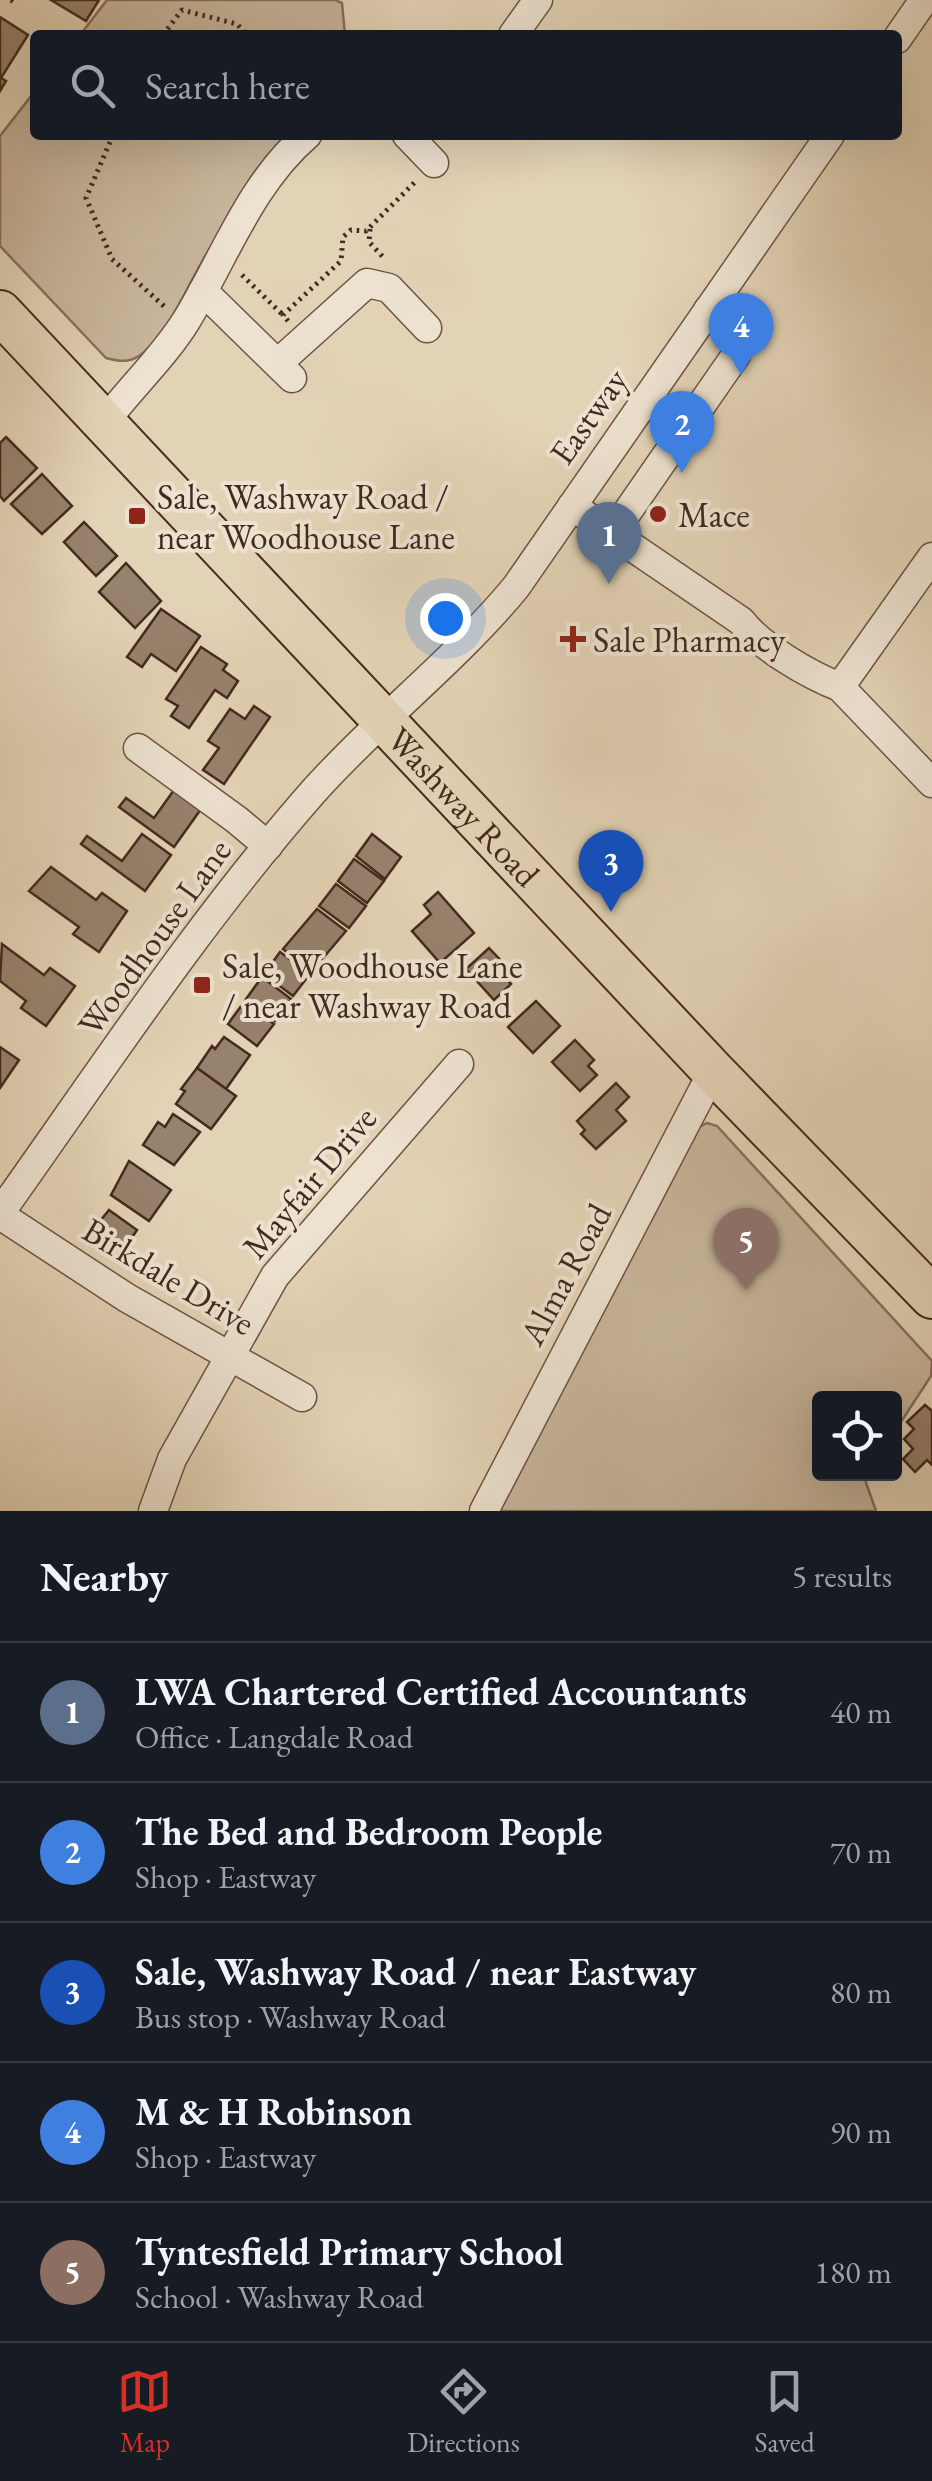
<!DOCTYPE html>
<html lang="en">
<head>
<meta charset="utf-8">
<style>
	body { margin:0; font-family:"EB Garamond",serif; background:#242831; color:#f1f3f6 }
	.controls { position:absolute; right:30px; bottom:30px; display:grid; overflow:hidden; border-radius:10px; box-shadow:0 10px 40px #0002 }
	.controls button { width:90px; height:90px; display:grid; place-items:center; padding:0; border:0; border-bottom:2px solid #363941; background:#171b24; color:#f1f3f6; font:50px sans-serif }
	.you { position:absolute; left:445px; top:618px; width:35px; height:35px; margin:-25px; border:8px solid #fff; border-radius:50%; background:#1a73e8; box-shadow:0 0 0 15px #1a73e833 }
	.badge { display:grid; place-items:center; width:65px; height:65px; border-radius:50%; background:#d93025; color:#fff; font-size:32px; font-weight:700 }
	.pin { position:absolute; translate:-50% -82px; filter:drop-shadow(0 2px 5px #0008) }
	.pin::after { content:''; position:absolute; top:52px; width:35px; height:30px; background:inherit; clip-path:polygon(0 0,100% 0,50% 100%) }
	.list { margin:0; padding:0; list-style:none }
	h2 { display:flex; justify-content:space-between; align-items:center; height:130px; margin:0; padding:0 40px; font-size:42px }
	h2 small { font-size:32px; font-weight:400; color:#9ea1a6 }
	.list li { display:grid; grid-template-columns:65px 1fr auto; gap:30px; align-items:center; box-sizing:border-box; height:140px; padding:0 40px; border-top:2px solid #363941 }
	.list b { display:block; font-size:38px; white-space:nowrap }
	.list p { margin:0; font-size:32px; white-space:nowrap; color:#9ea1a6 }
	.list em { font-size:32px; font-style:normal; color:#9ea1a6 }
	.icon { flex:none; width:55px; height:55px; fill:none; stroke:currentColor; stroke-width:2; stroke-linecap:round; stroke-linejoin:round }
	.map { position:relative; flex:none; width:932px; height:1511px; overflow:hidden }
	.search { position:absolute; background:#171b24; box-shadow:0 10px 40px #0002; left:30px; right:30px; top:30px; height:110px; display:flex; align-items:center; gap:25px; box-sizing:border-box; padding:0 35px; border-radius:10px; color:#9ea1a6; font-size:38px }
	.sheet { height:830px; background:#171b24 }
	nav { display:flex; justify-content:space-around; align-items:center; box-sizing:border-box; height:140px; border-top:2px solid #363941; background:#171b24; font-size:28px; color:#9ea1a6 }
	nav a { display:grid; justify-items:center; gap:5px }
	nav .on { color:#d93025 }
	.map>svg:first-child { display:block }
	.green { fill:#c8b69c; stroke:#86705d; stroke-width:2.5 }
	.building { fill:#97826d; stroke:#442a1e; stroke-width:2.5 }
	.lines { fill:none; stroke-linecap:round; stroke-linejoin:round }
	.minor-casing { stroke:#6c5444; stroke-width:31 }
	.highway-casing { stroke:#442a1e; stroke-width:46 }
	.path { stroke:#442a1e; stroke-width:5; stroke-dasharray:2.5 5; stroke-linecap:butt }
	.minor { stroke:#ede2d0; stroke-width:28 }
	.highway { stroke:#e3d3b6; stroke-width:42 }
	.poi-dot { fill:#8f2418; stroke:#ede2d0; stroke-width:4 }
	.labels { text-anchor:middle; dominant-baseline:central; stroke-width:8; stroke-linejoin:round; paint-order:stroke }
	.street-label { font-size:35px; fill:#442a1e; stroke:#ede2d0 }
	.poi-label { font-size:35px; fill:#442a1e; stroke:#ede2d0; text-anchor:start }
</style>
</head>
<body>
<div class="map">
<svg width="932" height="1511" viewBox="0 0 932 1511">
	<rect width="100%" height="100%" fill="#e3d3b6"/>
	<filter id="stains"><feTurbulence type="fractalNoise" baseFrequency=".002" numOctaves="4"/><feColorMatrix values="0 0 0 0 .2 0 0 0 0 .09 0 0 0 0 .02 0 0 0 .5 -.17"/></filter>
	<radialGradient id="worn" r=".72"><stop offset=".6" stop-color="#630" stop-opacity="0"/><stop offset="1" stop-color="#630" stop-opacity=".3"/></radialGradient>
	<g class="green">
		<polygon points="107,0 335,0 342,3 345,35 80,35"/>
		<path d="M35,91V135H297C267,172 237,208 211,247C188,281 174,327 143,353C131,363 121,362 106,358L0,246V136Z"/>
		<polygon points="707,1123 717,1126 932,1361 931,1376 895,1431 894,1398 820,1398 820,1474 866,1474 864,1477 876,1511 497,1511 697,1128"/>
	</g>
	<g class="building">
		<polygon points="51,0 99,0 86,21"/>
		<polygon points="0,17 28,35 1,78 6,81 0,91"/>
		<polygon points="6,437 37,468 4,501 0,496 0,443"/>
		<polygon points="42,474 72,506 42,534 11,504"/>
		<polygon points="84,522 117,556 96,576 64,542"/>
		<polygon points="126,563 161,601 135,628 99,592"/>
		<polygon points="161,609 200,636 176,671 151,654 142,667 127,657"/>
		<polygon points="201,647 227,664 223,670 238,681 227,698 215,690 189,728 171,716 178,706 166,699"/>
		<polygon points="254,706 270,717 224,784 203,770 219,748 208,741 230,709 245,719"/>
		<polygon points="174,790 201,809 174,847 119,807 126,798 154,818"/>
		<polygon points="142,834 171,855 145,891 81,844 87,836 122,861"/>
		<polygon points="372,834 401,857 385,879 356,856"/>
		<polygon points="354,859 384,881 367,903 338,881"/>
		<polygon points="51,867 96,900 102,893 127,911 99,952 73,934 79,927 29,891"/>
		<polygon points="336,884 366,906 349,928 319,906"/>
		<polygon points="438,892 474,933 440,963 412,931 431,914 424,905"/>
		<polygon points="317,909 346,931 312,971 283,949"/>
		<polygon points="2,944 44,975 50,968 75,986 46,1026 21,1008 26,1001 0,981"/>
		<polygon points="489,948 508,968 502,974 511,984 494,1000 466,969"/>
		<polygon points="280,952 310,974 293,996 264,974"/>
		<polygon points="262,977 291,999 275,1021 246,999"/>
		<polygon points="536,1001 560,1026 533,1053 508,1027"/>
		<polygon points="244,1002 274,1024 257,1046 228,1024"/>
		<polygon points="224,1037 250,1055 226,1089 197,1068 212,1046 215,1049"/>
		<polygon points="575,1040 594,1060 588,1066 597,1075 580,1091 552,1062"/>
		<polygon points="0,1047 19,1060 0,1088"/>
		<polygon points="197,1068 236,1096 211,1129 176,1104 185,1091 181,1089"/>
		<polygon points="616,1083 629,1097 616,1110 626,1121 596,1149 581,1134 585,1130 577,1121"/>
		<polygon points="173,1114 200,1132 174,1165 143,1145 158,1122 165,1127"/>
		<polygon points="129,1161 171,1190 149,1221 111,1195"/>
		<polygon points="109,1210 137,1230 122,1252 92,1231"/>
		<polygon points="925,1405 932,1411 932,1465 927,1460 915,1472 903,1459 913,1449 904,1439 914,1429 907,1422"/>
	</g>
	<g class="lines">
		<g class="minor-casing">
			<g id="minor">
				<polyline points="513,35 538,0"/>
				<polyline points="897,39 924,0"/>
				<polyline points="407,135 434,163"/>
				<polyline points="203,291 292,378"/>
				<polyline points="278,363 367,283 389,288 427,328"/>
				<path d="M104,423C130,388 163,358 186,321C224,259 250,184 307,135"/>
				<path d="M572,506L741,621C761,647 809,675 840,687L932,783"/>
				<path d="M612,534L736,355C738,333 726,321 708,310"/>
				<polyline points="840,687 932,557"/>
				<polyline points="138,748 237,820 268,846"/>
				<path d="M0,1213C101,1071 198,923 313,792C377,720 455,661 516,587L830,135"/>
				<polyline points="0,1215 127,1298 302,1397"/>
				<polyline points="153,1511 172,1459 275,1276 459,1064"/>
				<polyline points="484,1511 713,1071"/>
			</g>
		</g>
		<g class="highway-casing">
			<g id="highway">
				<path id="s1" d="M0,312L713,1071L932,1297"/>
			</g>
		</g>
		<g class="path">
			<polyline points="11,0 15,3"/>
			<polyline points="163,35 182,10 237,24 247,35"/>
			<polyline points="113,135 86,198 112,259 166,308"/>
			<polyline points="370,229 369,242 383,257"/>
			<polyline points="242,275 283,315"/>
			<polyline points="288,321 283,315 341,261 343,237 351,230 366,231 416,181"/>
		</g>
		<use href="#minor" class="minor"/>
		<use href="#highway" class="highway"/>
	</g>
	<g class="poi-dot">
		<circle cx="658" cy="514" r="10"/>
		<rect x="127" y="506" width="20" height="20" rx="5"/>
		<path d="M568 624h10v10h10v10h-10v10h-10v-10h-10v-10h10z"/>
		<rect x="192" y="975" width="20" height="20" rx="5"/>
	</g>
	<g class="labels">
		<g class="street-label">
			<text transform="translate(588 416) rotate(-55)">Eastway</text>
			<text stroke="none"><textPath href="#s1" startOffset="678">Washway Road</textPath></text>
			<text transform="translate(154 937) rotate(-54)">Woodhouse Lane</text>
			<text transform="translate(309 1182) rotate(-50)">Mayfair Drive</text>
			<text transform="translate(565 1274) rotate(-62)">Alma Road</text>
			<text transform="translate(169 1276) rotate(31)">Birkdale Drive</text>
		</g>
		<g class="poi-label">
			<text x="157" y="496">Sale, Washway Road /<tspan x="157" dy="40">near Woodhouse Lane</tspan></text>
			<text x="678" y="514">Mace</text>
			<text x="593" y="639">Sale Pharmacy</text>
			<text x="222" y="965">Sale, Woodhouse Lane<tspan x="222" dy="40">/ near Washway Road</tspan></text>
		</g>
	</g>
	<rect width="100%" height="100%" filter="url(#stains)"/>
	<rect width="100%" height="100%" fill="url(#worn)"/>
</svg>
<div class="controls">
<button><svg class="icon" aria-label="locate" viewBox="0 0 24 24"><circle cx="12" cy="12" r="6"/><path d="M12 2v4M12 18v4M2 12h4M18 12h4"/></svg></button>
</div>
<div class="you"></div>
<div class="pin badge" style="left:609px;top:584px;background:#5c6f8a">1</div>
<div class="pin badge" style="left:682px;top:473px;background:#3f7fe0">2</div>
<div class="pin badge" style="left:611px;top:912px;background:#1a4fb4">3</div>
<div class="pin badge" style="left:741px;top:375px;background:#3f7fe0">4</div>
<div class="pin badge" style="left:746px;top:1290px;background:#8d6e63">5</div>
<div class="search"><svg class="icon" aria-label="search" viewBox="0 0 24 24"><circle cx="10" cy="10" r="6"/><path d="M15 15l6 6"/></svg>Search here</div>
</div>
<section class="sheet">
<h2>Nearby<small>5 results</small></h2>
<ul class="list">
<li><span class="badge" style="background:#5c6f8a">1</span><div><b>LWA Chartered Certified Accountants</b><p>Office · Langdale Road</p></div><em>40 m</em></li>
<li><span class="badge" style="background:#3f7fe0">2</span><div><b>The Bed and Bedroom People</b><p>Shop · Eastway</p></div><em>70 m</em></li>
<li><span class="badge" style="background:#1a4fb4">3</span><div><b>Sale, Washway Road / near Eastway</b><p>Bus stop · Washway Road</p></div><em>80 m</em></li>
<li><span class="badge" style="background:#3f7fe0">4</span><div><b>M &amp; H Robinson</b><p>Shop · Eastway</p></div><em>90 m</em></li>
<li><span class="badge" style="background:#8d6e63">5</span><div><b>Tyntesfield Primary School</b><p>School · Washway Road</p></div><em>180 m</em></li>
</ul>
</section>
<nav>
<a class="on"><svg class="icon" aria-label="map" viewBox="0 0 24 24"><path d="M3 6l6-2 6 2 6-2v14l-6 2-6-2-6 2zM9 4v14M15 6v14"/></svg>Map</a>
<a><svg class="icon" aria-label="directions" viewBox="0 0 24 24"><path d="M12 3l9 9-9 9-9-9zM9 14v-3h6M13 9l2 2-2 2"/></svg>Directions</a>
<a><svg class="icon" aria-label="saved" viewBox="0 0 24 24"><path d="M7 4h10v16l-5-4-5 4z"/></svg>Saved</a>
</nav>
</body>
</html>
